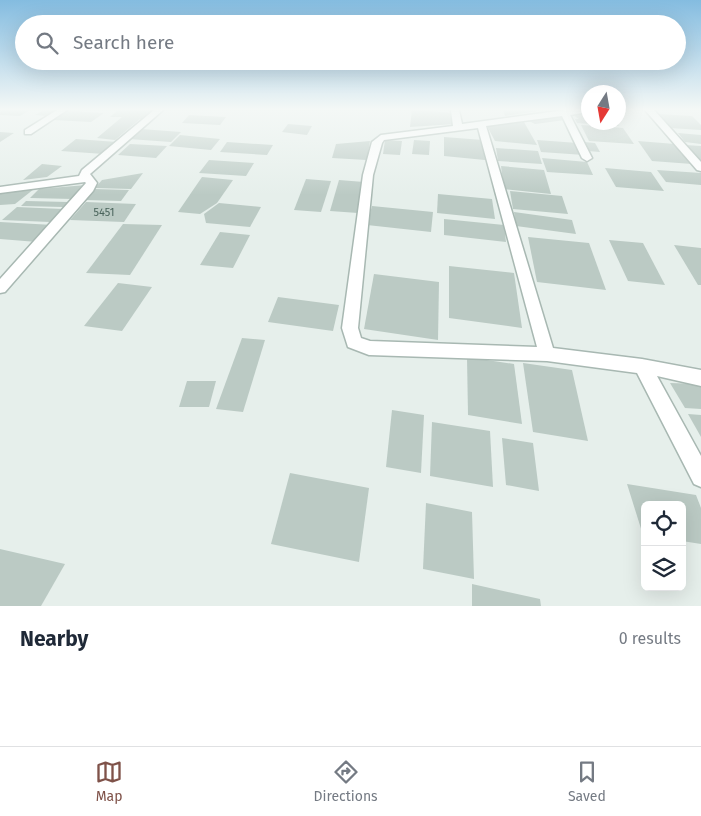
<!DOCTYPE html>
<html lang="en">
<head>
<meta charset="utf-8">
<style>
	body { margin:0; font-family:"Fira Sans",sans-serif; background:#f6f6f7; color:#1f2937 }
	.controls { position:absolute; right:15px; bottom:15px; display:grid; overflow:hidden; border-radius:8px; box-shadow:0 5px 20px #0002 }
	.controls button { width:45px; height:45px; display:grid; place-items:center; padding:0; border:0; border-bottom:1px solid #e0e1e3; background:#fff; color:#1f2937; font:25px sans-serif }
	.compass { position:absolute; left:581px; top:85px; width:45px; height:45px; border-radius:50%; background:#fff; box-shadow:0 5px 20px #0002; rotate:191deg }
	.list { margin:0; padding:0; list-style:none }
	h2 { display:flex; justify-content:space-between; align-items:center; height:65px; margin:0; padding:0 20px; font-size:21px }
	h2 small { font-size:16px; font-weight:400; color:#747a83 }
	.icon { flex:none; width:28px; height:28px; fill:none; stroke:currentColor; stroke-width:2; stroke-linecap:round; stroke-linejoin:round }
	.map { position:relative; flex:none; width:701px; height:606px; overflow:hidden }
	.search { position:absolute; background:#fff; box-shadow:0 5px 20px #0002; left:15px; right:15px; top:15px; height:55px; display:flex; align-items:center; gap:12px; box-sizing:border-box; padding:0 18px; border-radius:28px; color:#747a83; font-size:19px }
	.sheet { height:140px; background:#fff }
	nav { display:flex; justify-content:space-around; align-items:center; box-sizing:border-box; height:70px; border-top:1px solid #e0e1e3; background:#fff; font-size:14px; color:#747a83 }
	nav a { display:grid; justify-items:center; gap:2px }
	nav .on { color:#7f5249 }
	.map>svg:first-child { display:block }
	.building { fill:#bbcac4 }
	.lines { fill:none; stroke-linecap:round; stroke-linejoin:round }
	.minor-casing { stroke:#a8b8b2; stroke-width:3 }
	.minor { fill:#fff; fill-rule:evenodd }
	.labels { text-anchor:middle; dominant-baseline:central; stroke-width:4.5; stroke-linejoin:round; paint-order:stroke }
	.number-label { font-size:11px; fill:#4a645c }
</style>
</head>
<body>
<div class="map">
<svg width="701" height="606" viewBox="0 0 701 606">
	<rect width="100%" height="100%" fill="#e6efeb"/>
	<g class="building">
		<polygon points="1,110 30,110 20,116 0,115"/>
		<polygon points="44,110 58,110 47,116 35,115"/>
		<polygon points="118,110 138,110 155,111 146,119 140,119 115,140 97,138 122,117 110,117"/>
		<polygon points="412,110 454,113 455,124 410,127"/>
		<polygon points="503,110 537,110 537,111 505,116"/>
		<polygon points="67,111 104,113 91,122 53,120"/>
		<polygon points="588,113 588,122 617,122 619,126 577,123 575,119 579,119 573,115"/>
		<polygon points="658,114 692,116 701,125 701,130 670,128"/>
		<polygon points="189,115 226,117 220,125 182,123"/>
		<polygon points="559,116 565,120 535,124 529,121"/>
		<polygon points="524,122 537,145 495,141 487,126"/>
		<polygon points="288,124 312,126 307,135 282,132"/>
		<polygon points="581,125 623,128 634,144 589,141"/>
		<polygon points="141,129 181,132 171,142 129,139"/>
		<polygon points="0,132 14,133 0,142"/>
		<polygon points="678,133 701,135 701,144 685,142"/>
		<polygon points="180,135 220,139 211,150 169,146"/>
		<polygon points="444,137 483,140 485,160 444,156"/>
		<polygon points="76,139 117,142 104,154 61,151"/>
		<polygon points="385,140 402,141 400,155 383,154"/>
		<polygon points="414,140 430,141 429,155 412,154"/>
		<polygon points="537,140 578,143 584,155 541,152"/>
		<polygon points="370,141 367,160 332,158 336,144"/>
		<polygon points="638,141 675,144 692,164 652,161"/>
		<polygon points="227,142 273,145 267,155 220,152"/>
		<polygon points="584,142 595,143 600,152 588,151"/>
		<polygon points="130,144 167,146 156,158 118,155"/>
		<polygon points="685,145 701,146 701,160 697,160"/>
		<polygon points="496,148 538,151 542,164 498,161"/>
		<polygon points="542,158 587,162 593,175 547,172"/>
		<polygon points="209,160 254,163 246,176 199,173"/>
		<polygon points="42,164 62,166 47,177 23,180"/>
		<polygon points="501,166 544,170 551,194 504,189"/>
		<polygon points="605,168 651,172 664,191 616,187"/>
		<polygon points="657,170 701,173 701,185 666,182"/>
		<polygon points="143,173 131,189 95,188 102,180"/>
		<polygon points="202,177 233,180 217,203 200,214 178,212"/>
		<polygon points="306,179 331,181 321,212 294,210"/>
		<polygon points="339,180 364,182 358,213 330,211"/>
		<polygon points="86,185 73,199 30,198 39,189"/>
		<polygon points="34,189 15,204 0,205 0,194"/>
		<polygon points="94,189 129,190 121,201 85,200"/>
		<polygon points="510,191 562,196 568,214 513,209"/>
		<polygon points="438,194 492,199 495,219 437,213"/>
		<polygon points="26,201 68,202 63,207 21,206"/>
		<polygon points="86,202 136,204 124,222 70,220"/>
		<polygon points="219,203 261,207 250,227 206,223 204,214"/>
		<polygon points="372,206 433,212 431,232 367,225"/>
		<polygon points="17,207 63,209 50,222 2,220"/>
		<polygon points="514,212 572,220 576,234 516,226"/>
		<polygon points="444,219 504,225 506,242 444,235"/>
		<polygon points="0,222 53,225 37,242 0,239"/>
		<polygon points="123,224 162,225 130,275 86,273"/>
		<polygon points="220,232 250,235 233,268 200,265"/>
		<polygon points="528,237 589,243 606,290 537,282"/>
		<polygon points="609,240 643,243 665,285 628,281"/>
		<polygon points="674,245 701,248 701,285 698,285"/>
		<polygon points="449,266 514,273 522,328 449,318"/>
		<polygon points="374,274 439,282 438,340 364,329"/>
		<polygon points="118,283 152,287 122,331 84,326"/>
		<polygon points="278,297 339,305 333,331 268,322"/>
		<polygon points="242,338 265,340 243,412 216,409"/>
		<polygon points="467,357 514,364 522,424 468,415"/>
		<polygon points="523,363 572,370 588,441 533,432"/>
		<polygon points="187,381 216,381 209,407 179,407"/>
		<polygon points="670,383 701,384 701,409 685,408"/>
		<polygon points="392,410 424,415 421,473 386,467"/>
		<polygon points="688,414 701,415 701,437"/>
		<polygon points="432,422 490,431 493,487 430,476"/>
		<polygon points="502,438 533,443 539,491 506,485"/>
		<polygon points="290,473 369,488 359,562 271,544"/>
		<polygon points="627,484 696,495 701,508 701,544 682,541 682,505 645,505 645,535 643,535"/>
		<polygon points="426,503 472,512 474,579 423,569"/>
		<polygon points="0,549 65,564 41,606 0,606"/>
		<polygon points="472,584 540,599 541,606 472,606"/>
	</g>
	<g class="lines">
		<g class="minor-casing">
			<g id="minor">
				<polygon points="57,110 67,110 31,134 25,134 25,130"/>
				<polygon points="154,110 163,110 90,174 97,183 93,191 5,292 0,293 0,279 86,183 85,182 0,193 0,187 79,176 82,170"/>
				<path d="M451,110H459L462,124L565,110H588V112L570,115L592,158L587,161L582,158L562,116L486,126L553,348L642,359L701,370V386L657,376L701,456V487L694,484L637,373L547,361L369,355L348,347L342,328L363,175L372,142L381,135L453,126ZM478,128L537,347L370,341L361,338L358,328L373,175L382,143L384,140Z"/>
				<polygon points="645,110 654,110 701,162 701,171 697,170"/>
			</g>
		</g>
		<use href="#minor" class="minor"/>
	</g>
	<linearGradient id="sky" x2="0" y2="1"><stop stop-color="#84bce0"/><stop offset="0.56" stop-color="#f4f8f6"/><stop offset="1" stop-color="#f4f8f6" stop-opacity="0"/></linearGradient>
	<rect width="701" height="195" fill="url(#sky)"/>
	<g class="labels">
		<g class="number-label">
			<text x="104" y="212">5451</text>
		</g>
	</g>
</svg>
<div class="controls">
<button><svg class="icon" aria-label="locate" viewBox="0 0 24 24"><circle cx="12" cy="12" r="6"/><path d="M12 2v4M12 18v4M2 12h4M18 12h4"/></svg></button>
<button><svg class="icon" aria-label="layers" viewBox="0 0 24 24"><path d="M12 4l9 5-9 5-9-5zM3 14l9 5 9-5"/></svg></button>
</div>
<svg class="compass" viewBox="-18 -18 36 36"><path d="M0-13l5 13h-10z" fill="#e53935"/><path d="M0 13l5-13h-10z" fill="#747a83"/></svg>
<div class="search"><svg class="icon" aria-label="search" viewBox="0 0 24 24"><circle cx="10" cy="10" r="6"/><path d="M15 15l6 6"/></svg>Search here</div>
</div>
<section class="sheet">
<h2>Nearby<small>0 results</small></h2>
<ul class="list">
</ul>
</section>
<nav>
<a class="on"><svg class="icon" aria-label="map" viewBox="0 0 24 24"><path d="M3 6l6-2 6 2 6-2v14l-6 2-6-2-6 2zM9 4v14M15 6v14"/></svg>Map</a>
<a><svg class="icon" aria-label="directions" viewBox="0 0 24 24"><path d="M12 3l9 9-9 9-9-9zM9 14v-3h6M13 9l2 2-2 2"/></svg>Directions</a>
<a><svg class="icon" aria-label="saved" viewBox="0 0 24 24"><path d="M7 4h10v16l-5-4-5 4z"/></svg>Saved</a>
</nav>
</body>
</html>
